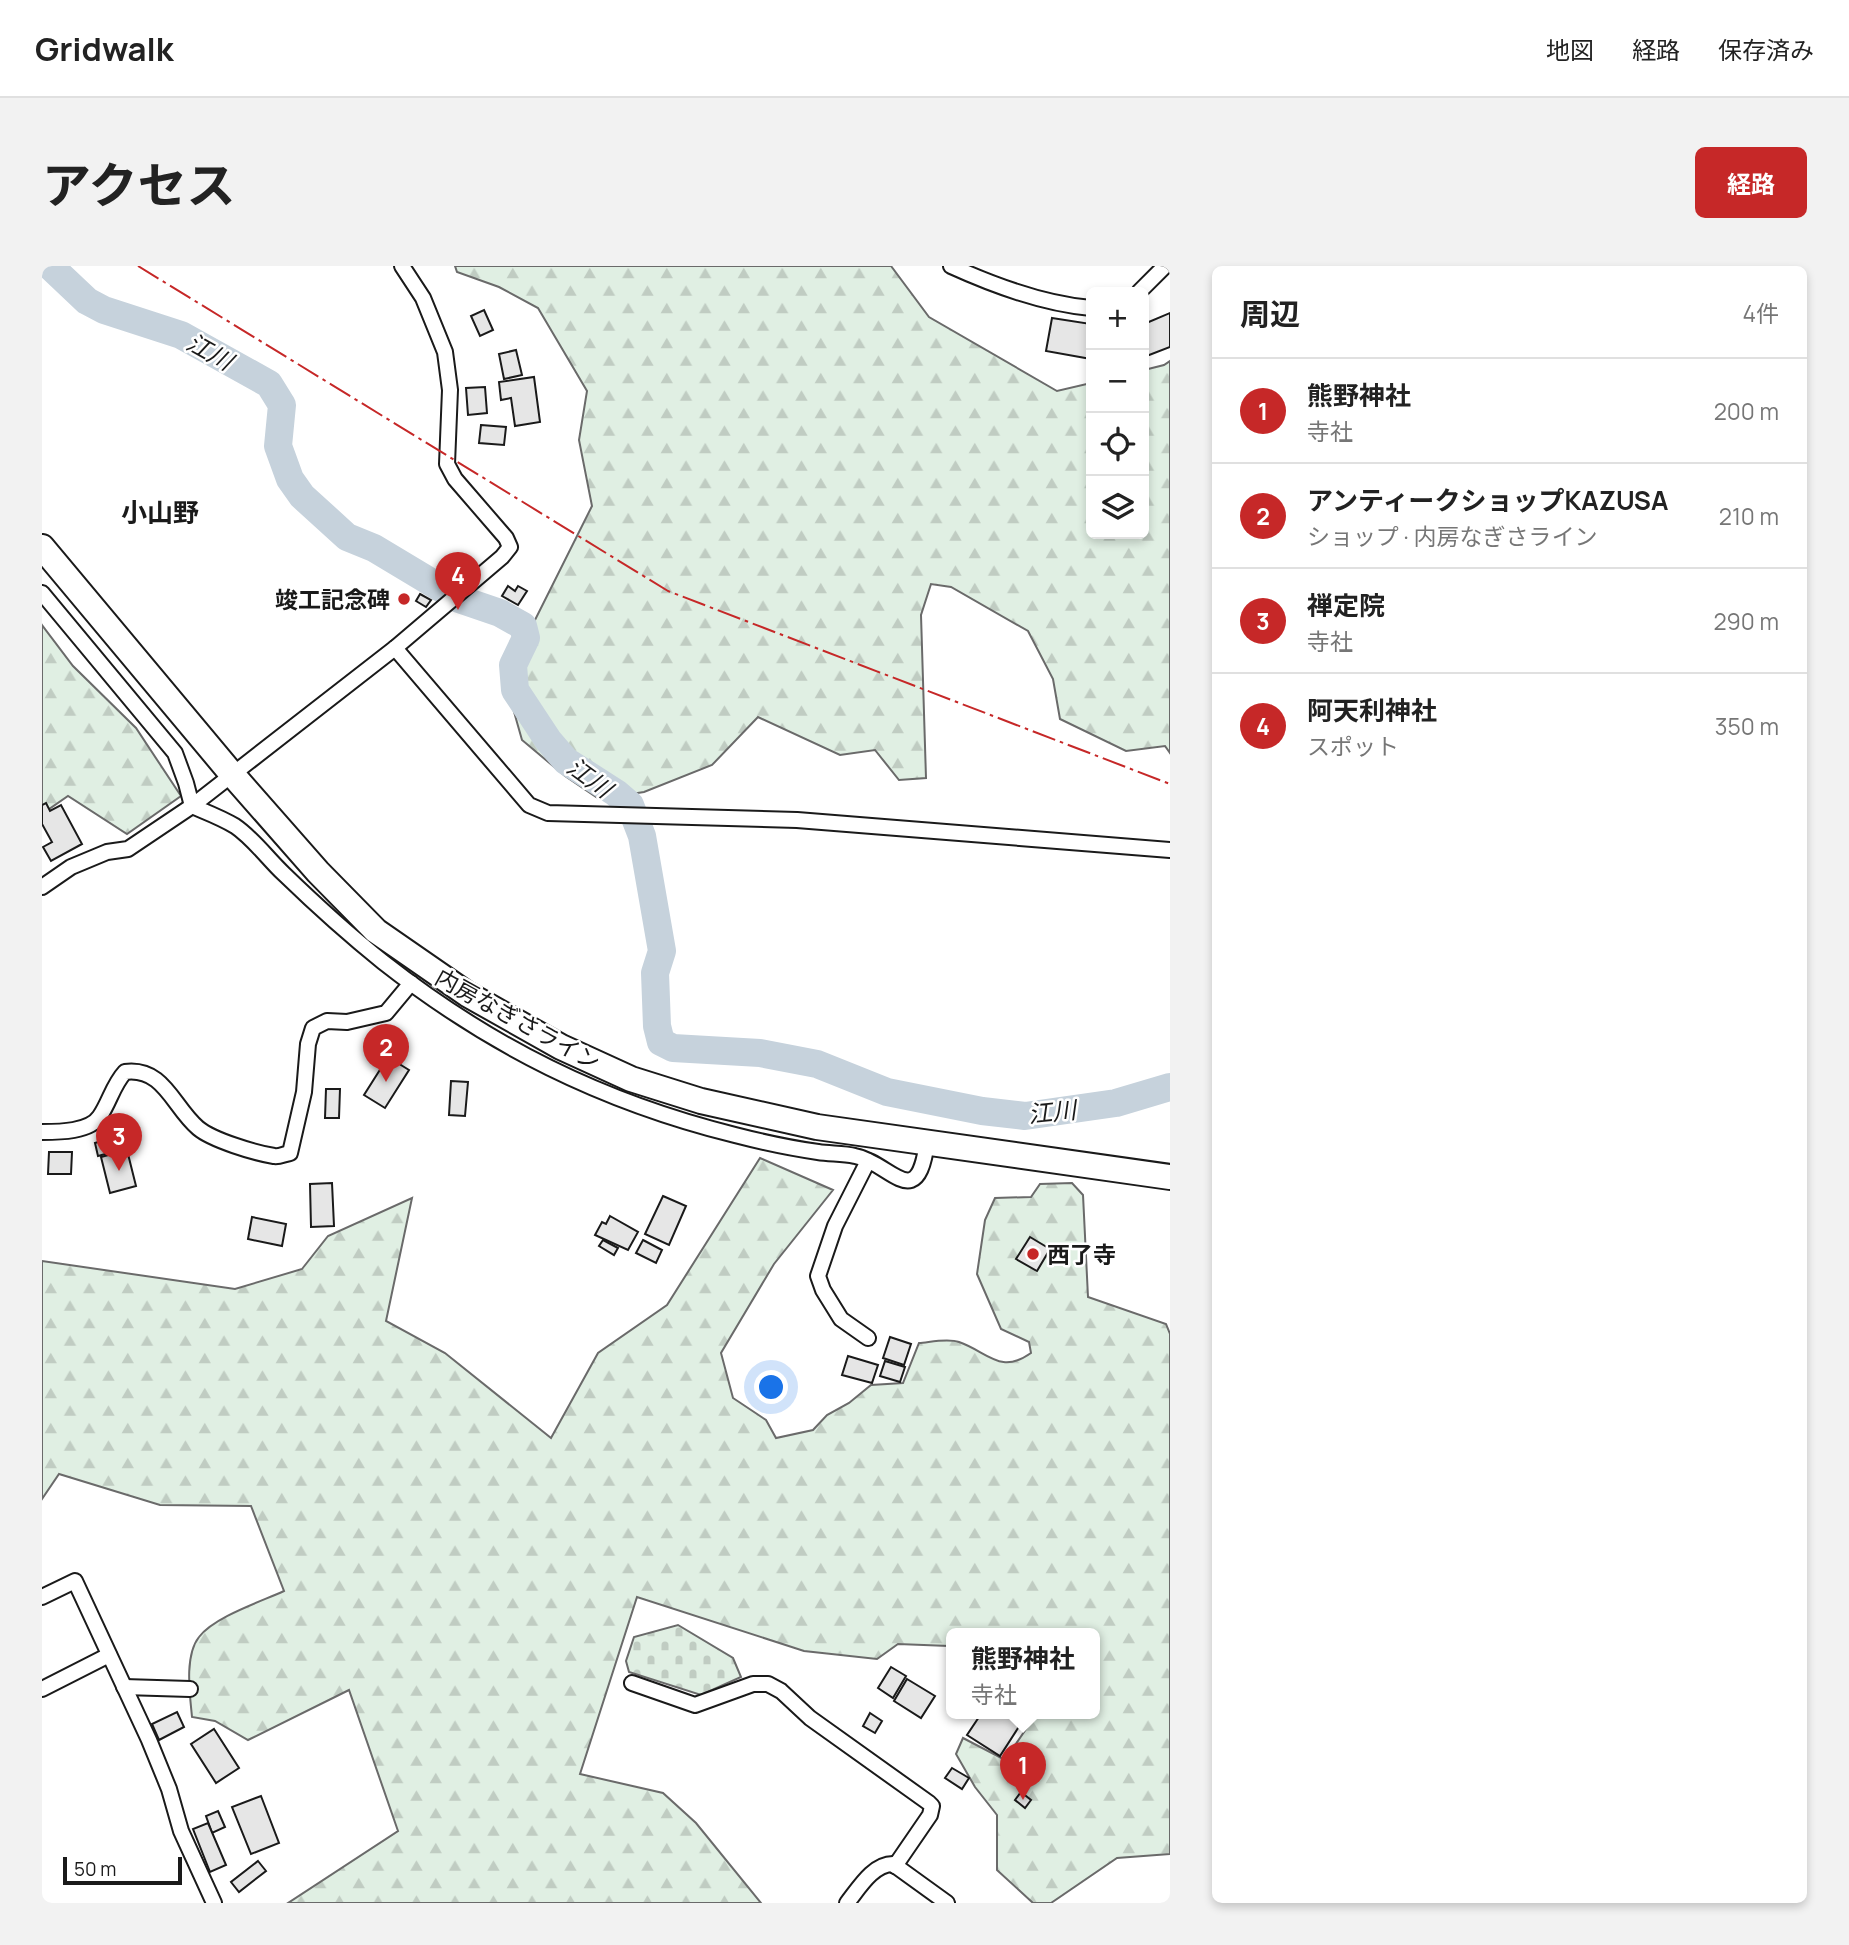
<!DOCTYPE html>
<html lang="ja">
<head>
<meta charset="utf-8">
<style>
	body { margin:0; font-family:Manrope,"Noto Sans JP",sans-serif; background:#f2f2f2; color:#222 }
	.controls { position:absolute; right:21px; top:21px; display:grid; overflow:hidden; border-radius:10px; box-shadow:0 4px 10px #0003 }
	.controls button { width:63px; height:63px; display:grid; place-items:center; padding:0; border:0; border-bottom:2px solid #e0e0e0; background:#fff; color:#222; font:35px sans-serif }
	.scale { position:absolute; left:21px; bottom:18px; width:119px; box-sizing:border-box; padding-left:7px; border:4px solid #1a1a1a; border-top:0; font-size:19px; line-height:24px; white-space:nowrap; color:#1a1a1a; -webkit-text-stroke:5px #fff; paint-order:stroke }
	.you { position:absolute; left:730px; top:1122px; width:24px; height:24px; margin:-18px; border:5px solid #fff; border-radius:50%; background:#1a73e8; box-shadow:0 0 0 10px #1a73e833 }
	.badge { display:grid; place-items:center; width:46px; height:46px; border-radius:50%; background:#c62828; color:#fff; font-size:23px; font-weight:700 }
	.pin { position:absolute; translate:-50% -58px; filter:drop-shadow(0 2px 4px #0008) }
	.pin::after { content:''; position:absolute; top:37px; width:24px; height:21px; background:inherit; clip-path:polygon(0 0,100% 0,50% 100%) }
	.popup { position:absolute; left:904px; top:1362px; width:154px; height:91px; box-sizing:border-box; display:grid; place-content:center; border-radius:10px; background:#fff; filter:drop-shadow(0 2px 5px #0005); font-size:23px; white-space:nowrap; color:#767676 }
	.popup b { font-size:26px; color:#222 }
	.popup::after { content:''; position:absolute; left:50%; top:100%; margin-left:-14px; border:14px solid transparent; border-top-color:#fff }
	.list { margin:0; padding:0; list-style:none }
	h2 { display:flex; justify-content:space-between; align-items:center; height:91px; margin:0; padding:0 28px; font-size:30px }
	h2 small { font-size:23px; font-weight:400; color:#767676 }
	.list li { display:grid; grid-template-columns:46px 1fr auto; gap:21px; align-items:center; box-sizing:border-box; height:105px; padding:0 28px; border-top:2px solid #e0e0e0 }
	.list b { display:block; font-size:26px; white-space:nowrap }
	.list p { margin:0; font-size:23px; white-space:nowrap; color:#767676 }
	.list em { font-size:23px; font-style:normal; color:#767676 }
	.icon { flex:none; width:38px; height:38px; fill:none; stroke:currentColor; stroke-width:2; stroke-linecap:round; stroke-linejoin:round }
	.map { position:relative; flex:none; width:1128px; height:1637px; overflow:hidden; border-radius:10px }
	header { display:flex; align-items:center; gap:42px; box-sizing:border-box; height:98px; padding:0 35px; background:#fff; border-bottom:2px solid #e0e0e0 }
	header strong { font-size:33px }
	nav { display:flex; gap:38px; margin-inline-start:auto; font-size:24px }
	.intro { display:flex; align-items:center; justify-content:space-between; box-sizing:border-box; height:168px; padding:0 42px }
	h1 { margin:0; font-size:49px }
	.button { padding:18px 32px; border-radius:10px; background:#c62828; color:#fff; font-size:24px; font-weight:700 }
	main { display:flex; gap:42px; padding:0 42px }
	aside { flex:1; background:#fff; border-radius:10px; box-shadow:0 4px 10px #0003 }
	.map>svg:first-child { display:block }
	.forest { fill:url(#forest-firs); stroke:#6a6a6a; stroke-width:2 }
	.cemetery { fill:url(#cemetery-stones); stroke:#6a6a6a; stroke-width:2 }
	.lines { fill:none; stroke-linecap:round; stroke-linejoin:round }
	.river { stroke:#c6d2dc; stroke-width:28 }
	.building { fill:#e6e6e6; stroke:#1a1a1a; stroke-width:2 }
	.minor-casing { stroke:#1a1a1a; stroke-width:18 }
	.trunk-casing { stroke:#1a1a1a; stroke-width:28 }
	.minor { stroke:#fff; stroke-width:14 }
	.trunk { stroke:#fff; stroke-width:24 }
	.power { stroke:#c62828; stroke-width:2; stroke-dasharray:24 5 3.5 5; stroke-linecap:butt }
	.poi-dot { fill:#c62828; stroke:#fff; stroke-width:2.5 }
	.labels { text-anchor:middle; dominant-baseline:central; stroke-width:5; stroke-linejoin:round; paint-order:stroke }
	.poi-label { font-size:23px; font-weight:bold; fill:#1a1a1a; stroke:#fff; text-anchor:end }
	.street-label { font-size:23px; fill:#1a1a1a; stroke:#fff }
	.water-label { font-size:24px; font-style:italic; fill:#1a1a1a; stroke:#fff }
	.quarter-label { font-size:26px; font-weight:bold; fill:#1a1a1a; stroke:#fff }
</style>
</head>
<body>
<header>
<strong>Gridwalk</strong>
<nav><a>地図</a><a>経路</a><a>保存済み</a></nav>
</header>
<div class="intro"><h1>アクセス</h1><a class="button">経路</a></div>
<main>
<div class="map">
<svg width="1128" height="1637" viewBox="0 0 1128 1637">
	<defs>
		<pattern id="forest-firs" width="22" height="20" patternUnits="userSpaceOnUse" patternTransform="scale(1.75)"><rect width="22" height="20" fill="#e0efe3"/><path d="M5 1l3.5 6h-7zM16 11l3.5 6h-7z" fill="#c0ccc2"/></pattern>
		<pattern id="cemetery-stones" width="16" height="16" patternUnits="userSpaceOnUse" patternTransform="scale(1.75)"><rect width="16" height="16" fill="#e0efe3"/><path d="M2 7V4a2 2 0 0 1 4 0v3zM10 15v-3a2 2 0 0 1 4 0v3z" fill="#c0ccc2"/></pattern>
	</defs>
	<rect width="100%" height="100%" fill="#fff"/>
	<g class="forest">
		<polygon points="413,0 849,0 887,51 1015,125 1049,117 1049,268 1102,268 1102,104 1122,99 1128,95 1128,487 1123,480 1084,485 1018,453 1011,413 986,365 909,321 889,318 879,349 884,512 857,514 833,484 798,489 716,451 670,499 602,526 557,533 523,510 480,474 463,414 550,240 537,174 545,125 496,42 457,21 415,6"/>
		<polygon points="0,359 31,400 94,462 139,530 85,568 26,530 0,548"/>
		<path d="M718,892L791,924L732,998L679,1087L691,1132L724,1154L734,1172L771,1164L785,1149L807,1137L829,1119L861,1117L877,1077C889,1076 906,1072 917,1076C946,1086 958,1109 989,1087L987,1076L959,1063L935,1008L943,954L953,932L989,931L998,918L1030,917L1041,929L1046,1031L1124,1058L1128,1068V1588L1075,1592L1009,1637H991L955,1604V1549L933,1521L914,1488L921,1472L963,1494L986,1460L974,1448H1053V1368H909V1383L907,1380L856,1378L835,1393L762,1385L595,1331L538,1508L621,1527L654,1557L719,1637H246L356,1565L307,1424L206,1474L173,1455L150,1451C148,1429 142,1390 157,1371C172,1351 218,1336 242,1325L209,1240L118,1239L17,1208L0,1233V995L193,1023L260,1003L286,970L370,932L344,1055L403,1087L509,1172L556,1087L625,1039Z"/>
	</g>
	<polygon class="cemetery" points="636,1359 691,1392 699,1411 659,1429 587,1406 584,1395 592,1371"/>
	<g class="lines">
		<polyline class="river" points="8,0 45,35 62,44 139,69 227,118 240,139 236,180 248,213 260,230 305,271 332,282 417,333 458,347 481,360 484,372 471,399 473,424 506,474 524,495 574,527 588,539 600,570 620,685 613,707 615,760 619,776 631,782 718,787 775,798 845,826 940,845 983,850 1074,837 1128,821"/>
	</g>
	<g class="building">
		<polygon points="442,44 451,64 438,70 429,50"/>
		<polygon points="1128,47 1128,81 1102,91 1102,58"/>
		<polygon points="1010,52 1049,58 1049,93 1004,85"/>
		<polygon points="474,84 480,109 462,113 457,88"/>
		<polygon points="492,111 498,156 473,160 469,132 459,134 457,116"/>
		<polygon points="443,121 445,147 426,149 424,122"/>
		<polygon points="439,159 464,161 462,179 437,177"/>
		<polygon points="466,320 473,325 476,320 485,325 476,339 460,330"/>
		<polygon points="378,328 389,334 384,341 374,335"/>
		<polygon points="4,537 8,545 19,539 40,578 9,595 1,581 10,576 0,558 0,539"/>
		<polygon points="346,791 367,804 343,842 322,829"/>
		<polygon points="409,815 426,816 423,850 407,849"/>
		<polygon points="284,823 298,823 297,852 283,852"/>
		<polygon points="86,867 90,881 56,890 53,877"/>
		<polygon points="85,884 94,920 68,927 59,891"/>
		<polygon points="7,886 30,886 29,908 6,908"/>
		<polygon points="290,917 292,960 269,961 268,918"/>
		<polygon points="621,930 644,940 627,979 603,968"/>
		<polygon points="568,950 596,966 586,984 553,969 560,956 564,958"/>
		<polygon points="210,951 244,958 240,980 206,973"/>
		<polygon points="988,971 1008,983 995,1005 974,993"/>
		<polygon points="561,974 576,982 572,989 557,980"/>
		<polygon points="601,974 620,984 614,997 594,987"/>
		<polygon points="848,1071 869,1078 862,1099 841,1092"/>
		<polygon points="806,1090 836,1099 830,1117 800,1109"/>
		<polygon points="843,1095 863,1101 858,1116 838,1110"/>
		<polygon points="849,1401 864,1410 851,1432 836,1422"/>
		<polygon points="865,1413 893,1430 879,1452 852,1435"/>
		<polygon points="135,1446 142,1461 117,1474 110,1458"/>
		<polygon points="828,1447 840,1455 833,1467 821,1460"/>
		<polygon points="939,1448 962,1448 978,1459 958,1490 925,1469"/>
		<polygon points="172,1463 197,1502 174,1517 149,1478"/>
		<polygon points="910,1502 927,1512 920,1523 903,1512"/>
		<polygon points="979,1526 989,1534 983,1542 973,1534"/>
		<polygon points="219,1530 237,1577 209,1588 190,1541"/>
		<polygon points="176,1545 183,1561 170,1567 164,1550"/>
		<polygon points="166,1557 184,1599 168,1606 151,1563"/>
		<polygon points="216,1595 224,1605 197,1626 189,1616"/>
	</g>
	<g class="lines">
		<g class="minor-casing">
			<g id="minor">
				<path d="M909,0C953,20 1001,38 1049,42"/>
				<polyline points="1097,26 1123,0"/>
				<path d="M0,327L133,487L144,517L150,540C164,546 180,552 193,560C211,572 226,593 242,608C274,639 306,668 341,696C448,780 560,836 693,869C720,876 748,882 776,886C788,888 801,887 813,890C849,897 875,949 885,876"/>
				<polyline points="353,382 487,539 506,547 755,554 1128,584"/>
				<polyline points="0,621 29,601 65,586 86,583 150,540 353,382 460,291 468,281 464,272 413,213 405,198 408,124 403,86 381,32 360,0"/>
				<path d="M0,866C17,866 48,866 58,850C68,835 71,819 83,806C122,801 131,841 156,862C170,874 213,887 232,890C237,891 242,888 248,887L262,826L266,778L271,762L285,755L305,756L344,747L369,717"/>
				<polyline points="826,895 793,960 776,1010 781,1024 799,1053 826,1072"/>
				<polyline points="0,1331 33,1315 107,1474 127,1523 139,1565 172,1637"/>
				<polyline points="590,1417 653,1439 711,1418 726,1418 739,1425 768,1452 887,1537 890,1540 888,1549 853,1600"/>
				<polyline points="82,1421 148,1423"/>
				<polyline points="0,1423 67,1389"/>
				<path d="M805,1637C817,1622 831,1598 851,1598L905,1637"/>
			</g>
		</g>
		<g class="trunk-casing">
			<polyline id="trunk" points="0,281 189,507 276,606 334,665 425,728 519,781 589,813 659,835 775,861 1128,911"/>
		</g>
		<use href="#minor" class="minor"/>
		<use href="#trunk" class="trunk"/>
		<polyline class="power" points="96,0 626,325 1128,518"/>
	</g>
	<g class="poi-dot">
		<circle cx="362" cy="333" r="7"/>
		<circle cx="991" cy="988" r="7"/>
	</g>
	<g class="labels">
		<g class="poi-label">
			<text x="348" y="333">竣工記念碑</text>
			<text x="1005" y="988" text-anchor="start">西了寺</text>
		</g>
		<g class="street-label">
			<text transform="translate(476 753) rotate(29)">内房なぎさライン</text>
		</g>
		<g class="water-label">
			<text transform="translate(168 85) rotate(29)">江川</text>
			<text transform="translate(548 511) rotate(36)">江川</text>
			<text transform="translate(1010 845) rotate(-6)">江川</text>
		</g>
		<g class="quarter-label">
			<text x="118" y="246">小山野</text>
		</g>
	</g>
</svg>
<div class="controls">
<button>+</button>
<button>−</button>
<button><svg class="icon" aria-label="locate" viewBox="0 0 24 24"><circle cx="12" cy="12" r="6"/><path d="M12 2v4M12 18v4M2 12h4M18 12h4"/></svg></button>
<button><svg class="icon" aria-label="layers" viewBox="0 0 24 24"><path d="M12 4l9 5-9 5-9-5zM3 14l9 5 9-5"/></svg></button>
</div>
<div class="scale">50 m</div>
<div class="you"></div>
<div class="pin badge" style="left:981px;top:1534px">1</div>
<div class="popup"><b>熊野神社</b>寺社</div>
<div class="pin badge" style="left:344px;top:816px">2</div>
<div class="pin badge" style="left:77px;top:905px">3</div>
<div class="pin badge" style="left:416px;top:344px">4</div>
</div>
<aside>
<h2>周辺<small>4件</small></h2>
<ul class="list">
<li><span class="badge">1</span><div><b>熊野神社</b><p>寺社</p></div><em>200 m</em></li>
<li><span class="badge">2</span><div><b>アンティークショップKAZUSA</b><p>ショップ · 内房なぎさライン</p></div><em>210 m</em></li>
<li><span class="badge">3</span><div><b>禅定院</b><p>寺社</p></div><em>290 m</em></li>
<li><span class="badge">4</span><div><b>阿天利神社</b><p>スポット</p></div><em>350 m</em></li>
</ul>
</aside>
</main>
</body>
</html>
